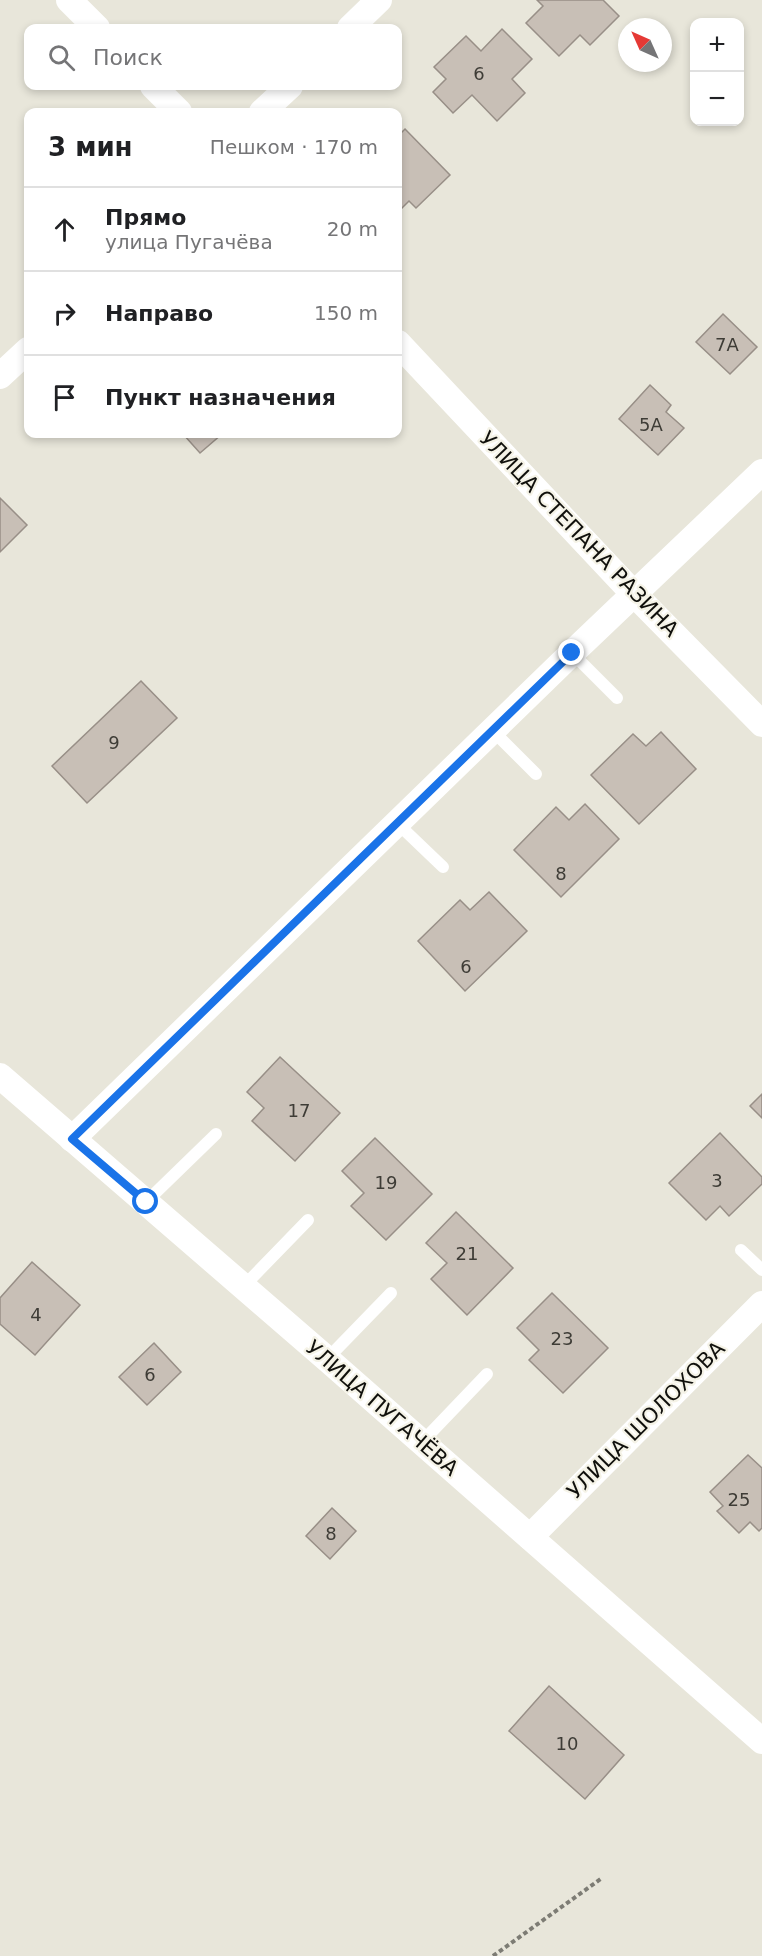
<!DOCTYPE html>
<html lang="ru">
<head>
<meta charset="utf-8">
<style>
	body { margin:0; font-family:"DejaVu Sans",sans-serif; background:#f6f6f6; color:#202124 }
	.controls { position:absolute; right:18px; top:18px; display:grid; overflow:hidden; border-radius:12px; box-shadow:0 3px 9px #0003 }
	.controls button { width:54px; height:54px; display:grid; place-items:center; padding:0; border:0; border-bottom:2px solid #e0e0e0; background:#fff; color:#202124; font:30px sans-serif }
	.compass { position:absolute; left:618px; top:18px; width:54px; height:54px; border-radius:50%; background:#fff; box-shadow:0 3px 9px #0003; rotate:315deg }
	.stop { position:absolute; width:18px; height:18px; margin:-14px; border:4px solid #1a73e8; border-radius:50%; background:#fff }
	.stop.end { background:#1a73e8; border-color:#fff; box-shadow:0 2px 6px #0008 }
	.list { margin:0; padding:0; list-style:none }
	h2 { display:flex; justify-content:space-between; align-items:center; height:78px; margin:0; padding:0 24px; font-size:26px }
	h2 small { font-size:20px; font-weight:400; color:#757577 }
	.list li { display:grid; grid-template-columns:39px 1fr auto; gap:18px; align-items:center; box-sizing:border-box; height:84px; padding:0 24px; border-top:2px solid #e0e0e0 }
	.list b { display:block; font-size:22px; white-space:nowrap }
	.list p { margin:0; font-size:20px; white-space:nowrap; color:#757577 }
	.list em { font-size:20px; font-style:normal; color:#757577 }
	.icon { flex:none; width:33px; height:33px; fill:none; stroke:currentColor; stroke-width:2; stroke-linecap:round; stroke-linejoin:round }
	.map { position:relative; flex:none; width:762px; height:1956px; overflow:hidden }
	.search { position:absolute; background:#fff; box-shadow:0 3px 9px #0003; left:24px; top:24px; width:378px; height:66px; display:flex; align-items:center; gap:15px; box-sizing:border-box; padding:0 21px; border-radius:12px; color:#757577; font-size:22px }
	.panel { position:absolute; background:#fff; box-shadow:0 3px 9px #0003; left:24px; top:108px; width:378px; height:330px; border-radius:12px }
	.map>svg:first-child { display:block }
	.building { fill:#c8bfb6; stroke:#988f87; stroke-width:1.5 }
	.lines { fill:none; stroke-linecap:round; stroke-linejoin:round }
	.path { stroke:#7d7c74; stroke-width:4; stroke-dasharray:4.5 3; stroke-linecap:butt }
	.lane { stroke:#fff; stroke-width:12 }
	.street { stroke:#fff; stroke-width:26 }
	.route { stroke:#1a73e8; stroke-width:8 }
	.labels { text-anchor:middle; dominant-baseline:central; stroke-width:4.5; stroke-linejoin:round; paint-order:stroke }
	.number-label { font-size:18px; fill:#3e3c36 }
	.street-label { font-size:21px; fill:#10100c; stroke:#f5f3e7 }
</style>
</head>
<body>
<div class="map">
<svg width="762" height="1956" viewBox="0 0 762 1956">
	<rect width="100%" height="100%" fill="#e8e6da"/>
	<g class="building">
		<polygon points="537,0 603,0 619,16 590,45 580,35 559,56 526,23 543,6"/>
		<polygon points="502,29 532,59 512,79 525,93 497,121 472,95 453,113 433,92 446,79 434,67 466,36 481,51"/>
		<polygon points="405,129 450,175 416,208 409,201 398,212 398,136"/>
		<polygon points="723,314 757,347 730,374 696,342"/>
		<polygon points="650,385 671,405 666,412 684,428 658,455 619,419"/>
		<polygon points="183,434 222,434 200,453"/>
		<polygon points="0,498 27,525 0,552"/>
		<polygon points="141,681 177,718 87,803 52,766"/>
		<polygon points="661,732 696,769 639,824 591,775 633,734 646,746"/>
		<polygon points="585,804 619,839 561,897 514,850 556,807 569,820"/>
		<polygon points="489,892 527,931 465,991 418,941 460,900 470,910"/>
		<polygon points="280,1057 340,1113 295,1161 252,1121 264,1108 247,1092"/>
		<polygon points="762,1094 762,1118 750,1106"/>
		<polygon points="720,1133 762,1177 762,1184 729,1216 720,1206 706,1220 669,1183"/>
		<polygon points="375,1138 432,1194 386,1240 351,1206 364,1193 342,1171"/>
		<polygon points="456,1212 513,1268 467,1315 431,1279 447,1263 426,1243"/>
		<polygon points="32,1262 80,1305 35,1355 0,1324 0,1298"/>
		<polygon points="552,1293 608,1348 563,1393 529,1360 539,1350 517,1328"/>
		<polygon points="154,1343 181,1372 147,1405 119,1377"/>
		<polygon points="748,1455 762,1468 762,1528 759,1531 750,1522 739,1533 717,1511 723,1506 710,1492"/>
		<polygon points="332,1508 356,1531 330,1559 306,1536"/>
		<polygon points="549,1686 624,1755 585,1799 509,1731"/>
	</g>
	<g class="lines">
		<polyline class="path" points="493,1956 602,1878"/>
		<g class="lane">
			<polyline points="572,653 617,698"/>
			<polyline points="492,730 536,774"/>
			<polyline points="397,823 443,867"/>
			<polyline points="146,1202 216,1134"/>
			<polyline points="741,1250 762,1270"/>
			<polyline points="243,1287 308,1220"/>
			<polyline points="327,1359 391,1293"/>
			<polyline points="421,1443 487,1374"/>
		</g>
		<g class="street">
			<polyline points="69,0 97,28"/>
			<polyline points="350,28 379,0"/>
			<polyline points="153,86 179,112"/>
			<polyline points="262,112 290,86"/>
			<polyline points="398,343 634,594 762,724"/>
			<polyline points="0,376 28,350"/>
			<polyline points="0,1076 327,1359 762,1741"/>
			<polyline points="72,1139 572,653 762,472"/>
			<polyline points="530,1537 762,1304"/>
		</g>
	</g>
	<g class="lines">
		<polyline class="route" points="146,1202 72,1139 572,653"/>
	</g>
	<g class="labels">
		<g class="number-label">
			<text x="479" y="73">6</text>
			<text x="727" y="344">7А</text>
			<text x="651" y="424">5А</text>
			<text x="114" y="742">9</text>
			<text x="561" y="873">8</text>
			<text x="466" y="966">6</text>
			<text x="299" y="1110">17</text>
			<text x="717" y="1180">3</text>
			<text x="386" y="1182">19</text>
			<text x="467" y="1253">21</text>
			<text x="36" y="1314">4</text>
			<text x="562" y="1338">23</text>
			<text x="150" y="1374">6</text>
			<text x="739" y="1499">25</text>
			<text x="331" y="1533">8</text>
			<text x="567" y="1743">10</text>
		</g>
		<g class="street-label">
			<text transform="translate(579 534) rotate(46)">УЛИЦА СТЕПАНА РАЗИНА</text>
			<text transform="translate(382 1408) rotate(41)">УЛИЦА ПУГАЧЁВА</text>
			<text transform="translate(646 1420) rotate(-45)">УЛИЦА ШОЛОХОВА</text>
		</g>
	</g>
</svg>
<div class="controls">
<button>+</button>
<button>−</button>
</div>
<svg class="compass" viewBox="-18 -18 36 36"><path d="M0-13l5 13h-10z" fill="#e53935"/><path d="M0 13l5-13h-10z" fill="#757577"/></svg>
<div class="stop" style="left:146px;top:1202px"></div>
<div class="stop end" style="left:572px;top:653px"></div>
<div class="search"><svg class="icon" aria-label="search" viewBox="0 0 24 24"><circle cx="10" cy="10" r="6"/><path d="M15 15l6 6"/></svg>Поиск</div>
<section class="panel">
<h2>3 мин<small>Пешком · 170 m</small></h2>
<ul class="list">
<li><svg class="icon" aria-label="ahead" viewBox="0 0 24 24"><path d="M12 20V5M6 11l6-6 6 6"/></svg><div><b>Прямо</b><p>улица Пугачёва</p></div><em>20 m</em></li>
<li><svg class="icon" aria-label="right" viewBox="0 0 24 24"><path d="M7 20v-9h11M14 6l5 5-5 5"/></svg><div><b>Направо</b></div><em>150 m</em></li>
<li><svg class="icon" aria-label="arrive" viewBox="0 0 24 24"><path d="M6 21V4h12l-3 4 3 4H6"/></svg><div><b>Пункт назначения</b></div></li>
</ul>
</section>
</div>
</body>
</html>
